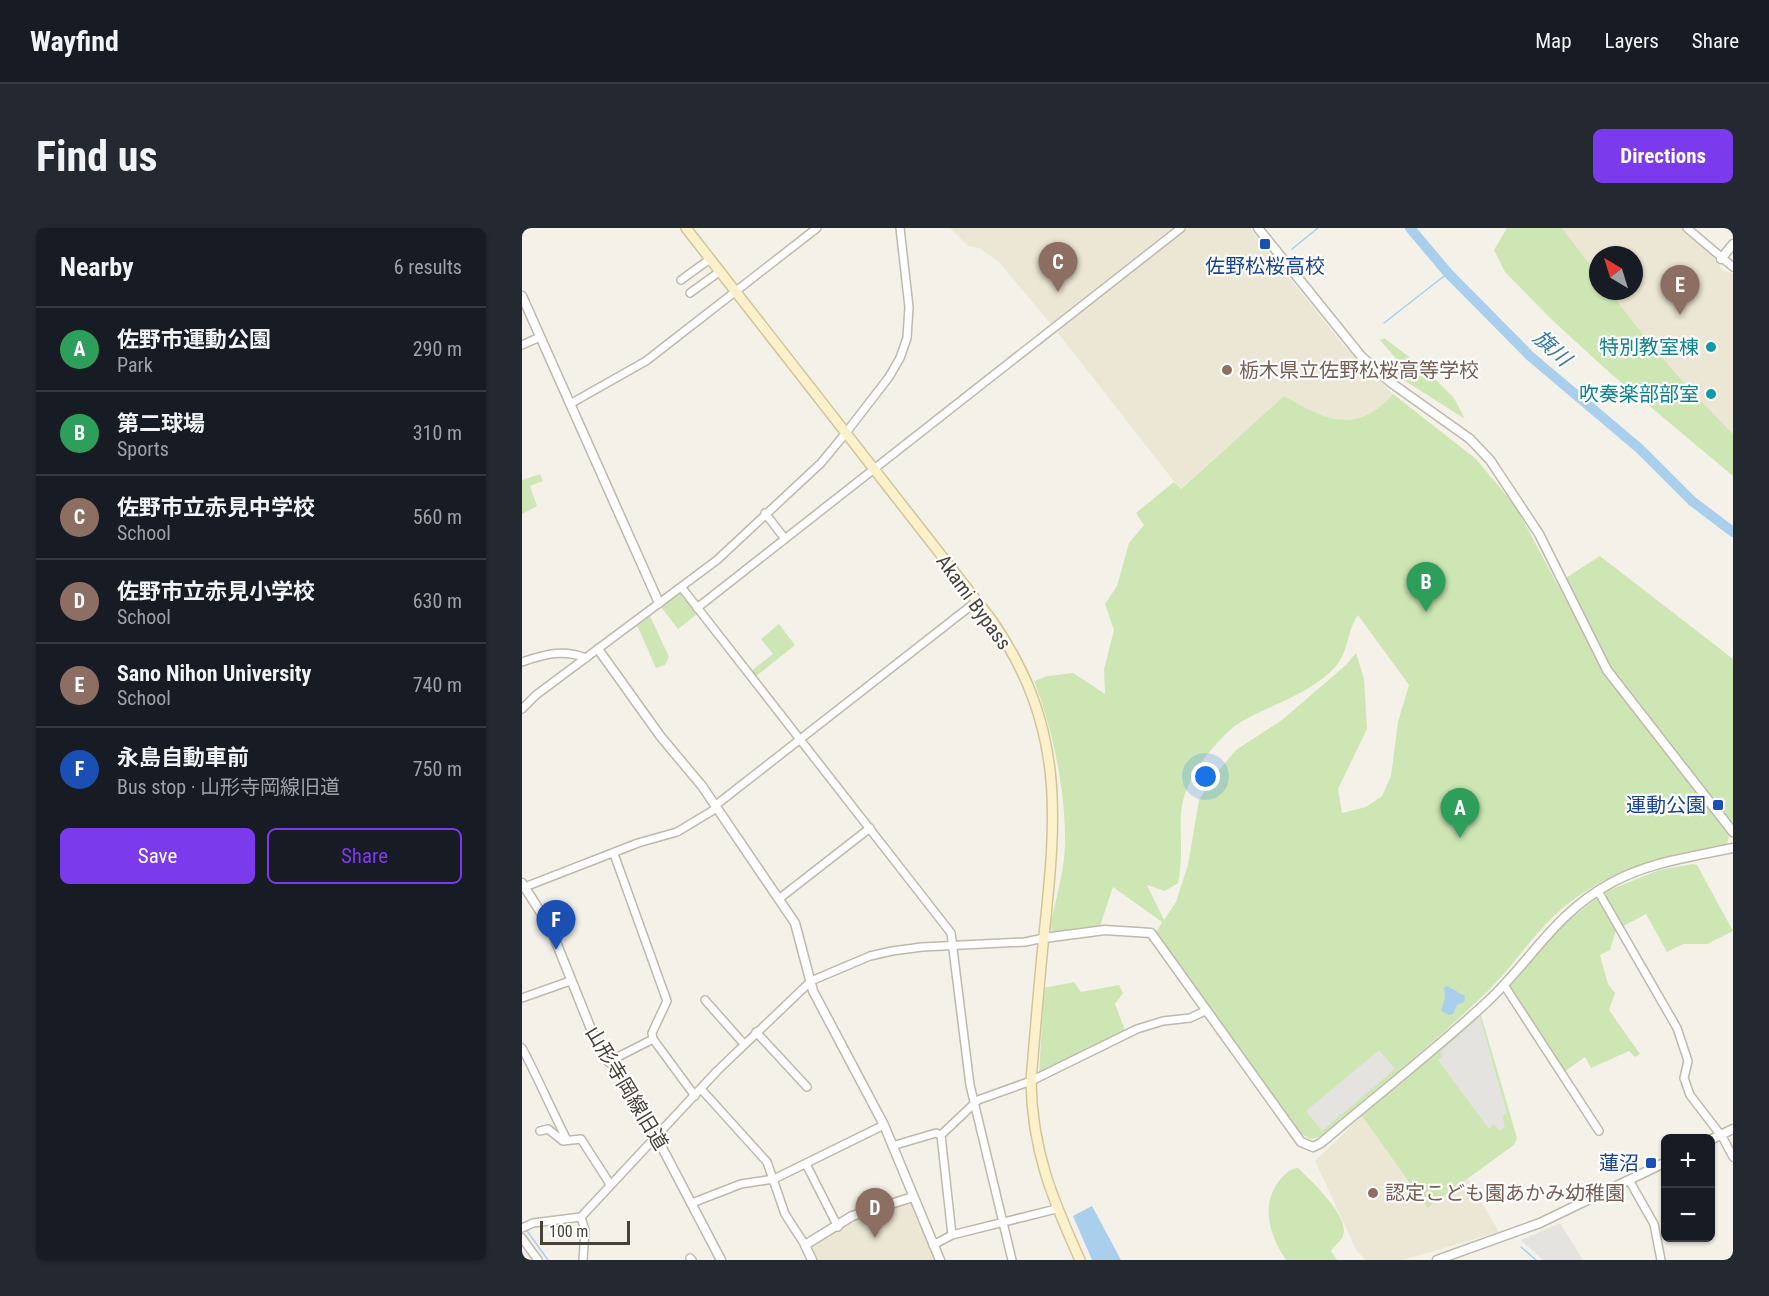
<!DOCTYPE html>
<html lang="en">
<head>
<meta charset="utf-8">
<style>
	body { margin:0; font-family:"Roboto Condensed","Noto Sans JP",sans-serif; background:#242831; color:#f1f3f6 }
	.controls { position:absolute; right:18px; bottom:18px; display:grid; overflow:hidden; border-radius:9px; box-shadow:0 2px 4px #0004 }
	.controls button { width:54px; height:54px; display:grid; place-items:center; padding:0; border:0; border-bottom:2px solid #363941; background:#171b24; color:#f1f3f6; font:30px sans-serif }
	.compass { position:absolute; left:1067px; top:18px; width:54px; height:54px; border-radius:50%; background:#171b24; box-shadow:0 2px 4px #0004; rotate:322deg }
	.scale { position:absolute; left:18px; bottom:15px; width:90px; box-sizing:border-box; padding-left:6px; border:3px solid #474138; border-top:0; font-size:16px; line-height:21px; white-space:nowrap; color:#474138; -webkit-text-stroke:4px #fff; paint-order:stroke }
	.you { position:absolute; left:684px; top:549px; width:21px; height:21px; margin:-15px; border:4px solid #fff; border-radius:50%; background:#1a73e8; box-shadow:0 0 0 9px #1a73e833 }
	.badge { display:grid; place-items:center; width:39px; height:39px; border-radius:50%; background:#7c3aed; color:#fff; font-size:20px; font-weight:700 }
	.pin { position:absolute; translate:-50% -50px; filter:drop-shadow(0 2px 3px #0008) }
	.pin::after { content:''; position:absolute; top:32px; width:21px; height:18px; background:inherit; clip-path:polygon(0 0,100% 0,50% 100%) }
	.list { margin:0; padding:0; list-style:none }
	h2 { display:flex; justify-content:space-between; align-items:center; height:78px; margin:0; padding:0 24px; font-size:26px }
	h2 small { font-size:20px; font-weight:400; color:#9ea1a6 }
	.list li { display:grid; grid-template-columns:39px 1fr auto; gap:18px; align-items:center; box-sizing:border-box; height:84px; padding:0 24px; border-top:2px solid #363941 }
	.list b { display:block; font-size:22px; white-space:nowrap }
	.list p { margin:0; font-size:20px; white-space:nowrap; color:#9ea1a6 }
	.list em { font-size:20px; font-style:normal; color:#9ea1a6 }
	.actions { display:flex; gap:12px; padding:18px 24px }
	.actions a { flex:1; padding:14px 0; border:2px solid #7c3aed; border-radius:9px; text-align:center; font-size:21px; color:#7c3aed }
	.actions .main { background:#7c3aed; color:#fff }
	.map { position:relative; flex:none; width:1211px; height:1032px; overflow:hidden; border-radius:9px }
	header { display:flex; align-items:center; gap:36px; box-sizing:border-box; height:84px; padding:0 30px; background:#171b24; border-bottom:2px solid #363941 }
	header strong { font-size:28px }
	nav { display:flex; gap:33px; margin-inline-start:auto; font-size:21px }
	.intro { display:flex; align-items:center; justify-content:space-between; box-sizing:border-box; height:144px; padding:0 36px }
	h1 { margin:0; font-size:42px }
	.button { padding:15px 27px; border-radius:9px; background:#7c3aed; color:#fff; font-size:21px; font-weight:700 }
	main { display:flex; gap:36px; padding:0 36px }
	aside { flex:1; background:#171b24; border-radius:9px; box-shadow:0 2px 4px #0004 }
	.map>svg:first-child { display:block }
	.education { fill:#ece6d4 }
	.green { fill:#cee6b4; fill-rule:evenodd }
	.parking { fill:#e5e3e0 }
	.water { fill:#a9cfed }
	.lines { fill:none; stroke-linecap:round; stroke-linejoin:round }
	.stream { stroke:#a9cfed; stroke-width:1.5 }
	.river { stroke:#a9cfed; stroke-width:10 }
	.minor-casing { stroke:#bfb9ac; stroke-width:10 }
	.tertiary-casing { stroke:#bfb9ac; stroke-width:11 }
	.secondary-casing { stroke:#d1c59a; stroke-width:12 }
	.minor { stroke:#fff; stroke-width:7 }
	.tertiary { stroke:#fff; stroke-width:8 }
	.secondary { stroke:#fcf1cb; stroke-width:9 }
	.transit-dot { fill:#1a4fb4; stroke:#fff; stroke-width:2 }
	.culture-dot { fill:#0f9aa8; stroke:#fff; stroke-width:2 }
	.education-dot { fill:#8d6e63; stroke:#fff; stroke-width:2 }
	.labels { text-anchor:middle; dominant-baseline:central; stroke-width:4.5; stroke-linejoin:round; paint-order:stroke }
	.transit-label { font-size:20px; fill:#164399; stroke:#fff; text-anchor:end }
	.culture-label { font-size:20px; fill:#0d838f; stroke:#fff; text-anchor:end }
	.education-label { font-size:20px; fill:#785e54; stroke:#fff; text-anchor:start }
	.street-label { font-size:20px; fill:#474138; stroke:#fff }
	.water-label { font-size:21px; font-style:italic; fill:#3677ae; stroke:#fff }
</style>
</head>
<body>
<header>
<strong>Wayfind</strong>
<nav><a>Map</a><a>Layers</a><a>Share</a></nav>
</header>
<div class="intro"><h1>Find us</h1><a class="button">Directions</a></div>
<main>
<aside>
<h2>Nearby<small>6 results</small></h2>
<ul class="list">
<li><span class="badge" style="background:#2e9e5b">A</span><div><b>佐野市運動公園</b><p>Park</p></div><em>290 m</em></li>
<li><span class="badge" style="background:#2e9e5b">B</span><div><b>第二球場</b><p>Sports</p></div><em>310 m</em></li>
<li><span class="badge" style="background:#8d6e63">C</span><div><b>佐野市立赤見中学校</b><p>School</p></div><em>560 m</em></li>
<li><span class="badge" style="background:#8d6e63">D</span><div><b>佐野市立赤見小学校</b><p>School</p></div><em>630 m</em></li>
<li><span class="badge" style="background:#8d6e63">E</span><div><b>Sano Nihon University</b><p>School</p></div><em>740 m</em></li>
<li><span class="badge" style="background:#1a4fb4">F</span><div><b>永島自動車前</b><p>Bus stop · 山形寺岡線旧道</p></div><em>750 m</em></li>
</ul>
<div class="actions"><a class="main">Save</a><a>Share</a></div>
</aside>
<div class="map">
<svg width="1211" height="1032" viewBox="0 0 1211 1032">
	<rect width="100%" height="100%" fill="#f4f1e9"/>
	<g class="education">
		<polygon points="428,0 650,0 529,96 476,33 457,20 446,18"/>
		<polygon points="666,0 728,0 821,117 871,166 859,181 841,190 823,193 796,187 762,168 658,261 536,105 536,102"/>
		<polygon points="1040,0 1160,0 1188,25 1201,43 1211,45 1211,206 1172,168 1123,111 1088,63 1112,63 1112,27 1076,27 1076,47"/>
		<polygon points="840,888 904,980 946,951 977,1004 881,1032 844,1032 835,1023 793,933"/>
		<polygon points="389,972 414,1032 293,1032 286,1019 318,1001 331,989 365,982"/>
	</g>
	<g class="green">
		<path d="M985,0H1040L1076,47V63H1088C1125,115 1166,161 1211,206V248L1088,145L1029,91L983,44L972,22Z"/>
		<polygon points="862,110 903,141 932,170 943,191 866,142 877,134 858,112"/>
		<path d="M871,166L954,231L994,279L1085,449L1207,608L1205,616C1141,627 1079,643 1031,689C1007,712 989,741 965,764C912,815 855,861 800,909L788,911L776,904L634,705L640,694L591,659L578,698L532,705L528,700C532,678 539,655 542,632C547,577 532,504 512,453L526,448L551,445L583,466L582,441L592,402L583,376L595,358L607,315L622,297L614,285L652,254L659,261L762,168C804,192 834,208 871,166ZM836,387L887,457L876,494L869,548L860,568L844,579L820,585L816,561L845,501L842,451L834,425L824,437L760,492L714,522L693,547L677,572L666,637L654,674L642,692L625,657L643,663L656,655C661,632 658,609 659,586C661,552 689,518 714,497C745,477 789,467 814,438C827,423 825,402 836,387Z"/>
		<polygon points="18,246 21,253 8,258 15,278 0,286 0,252"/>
		<polygon points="1078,328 1211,431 1211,598 1084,434 1042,351"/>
		<polygon points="158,364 175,386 156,401 139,379"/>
		<polygon points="128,388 147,429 143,437 134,440 115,397"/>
		<polygon points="257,396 273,417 233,449 228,444 251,426 239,411"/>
		<polygon points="1171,636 1175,637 1211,703 1185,716 1161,716 1145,724 1124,686 1094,702 1088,722 1078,727 1086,756 1093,765 1087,782 1118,826 1113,829 1107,823 1069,840 1063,829 1042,844 988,761 988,756 1030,706 1075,670 1079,673 1084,670 1083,664 1137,642"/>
		<polygon points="552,754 559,764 597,757 601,765 593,776 604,805 517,848 522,760"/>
		<polygon points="959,787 995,910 992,917 905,980 840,888"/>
		<path d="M776,940C788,952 829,989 821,1008C819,1013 812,1018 809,1023L815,1032H764C748,1009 738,977 757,953C762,947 768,940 776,940Z"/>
	</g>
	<g class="parking">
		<polygon points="958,789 985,886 980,888 983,899 977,903 972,896 967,901 916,832 921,828 918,824"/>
		<polygon points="857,822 873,841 800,903 784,883"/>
		<polygon points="1038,995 1051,1016 1061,1032 1021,1032 999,1012"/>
	</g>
	<g class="water">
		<polygon points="925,758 943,768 942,774 935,777 931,786 927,787 919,783 923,770 922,760"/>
		<polygon points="570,978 599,1032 570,1032 551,988"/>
	</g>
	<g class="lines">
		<g class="stream">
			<polyline points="770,21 796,0"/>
			<polyline points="862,95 926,45"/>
			<polyline points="3,1000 26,1032"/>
			<polyline points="999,1019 1014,1032"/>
		</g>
		<polyline class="river" points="888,0 926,45 1008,128 1118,221 1170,273 1211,304"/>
		<g class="minor-casing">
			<g id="minor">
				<polyline points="1165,0 1211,39"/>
				<polyline points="159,52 188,31"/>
				<polyline points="168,65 197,44"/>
				<polyline points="0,117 18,109"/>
				<polyline points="48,176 124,133 295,0"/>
				<polyline points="243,285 263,311"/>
				<polyline points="160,360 429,705 448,857 490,1032"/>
				<polyline points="175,380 659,0"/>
				<path d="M0,434C23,426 41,421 64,430"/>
				<polyline points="0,481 14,467 195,332 299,235 323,206 367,149 378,130 385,110 387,79 378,0"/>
				<polyline points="194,577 455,373"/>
				<polyline points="92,626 145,773 130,805 131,811 173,868"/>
				<polyline points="0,660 116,615 155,604 195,580"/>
				<polyline points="1076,663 1155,800 1166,833 1162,850 1168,867 1201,910 1211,929"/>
				<polyline points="258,670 348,600"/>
				<polyline points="982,757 1077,903"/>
				<polyline points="0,770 48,753"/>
				<polyline points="183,772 222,816"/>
				<polyline points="234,804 285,859"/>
				<path d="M0,820C16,850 29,881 45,912"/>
				<polyline points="86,834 131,811"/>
				<polyline points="179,861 245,934 263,986 283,1017"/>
				<polyline points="18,903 26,901 41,913 59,911 88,956"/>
				<polyline points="370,918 414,905 419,907"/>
				<polyline points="284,936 316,999"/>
				<polyline points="1107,952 1132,996 1139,1032"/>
				<polyline points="170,975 219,956 252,951 362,897"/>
				<polyline points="59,989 63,1002 61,1032"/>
				<polyline points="0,1000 11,995 59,989 195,843 289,753 348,728 370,723 400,719 503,714 522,710"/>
				<polyline points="430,1007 419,907 456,872 509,853 615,801 641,793 668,790 683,783"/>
				<polyline points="0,1010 16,1032"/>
				<polyline points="411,1017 430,1007 534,981"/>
				<polyline points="168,1030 170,1032"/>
			</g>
		</g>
		<g class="tertiary-casing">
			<g id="tertiary">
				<polyline points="736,0 839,128 868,154 948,211 968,232 1017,306 1085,442 1211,604"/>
				<polyline points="1199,31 1211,16"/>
				<polyline points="0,68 137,375"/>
				<polyline points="76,421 139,509 180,558 273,695 291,763 362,897 418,1032"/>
				<polyline points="0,655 28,699 75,816 112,866 199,1032"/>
				<path d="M522,710L583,702L629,705L779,914L791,919L799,915C854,868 912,823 965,774C1010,732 1032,686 1089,655C1127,634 1169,629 1211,620"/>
				<polyline points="1188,912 1211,901"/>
				<polyline points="290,1032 283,1017 330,988 391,969"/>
				<polyline points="915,1032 1018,995 1144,934"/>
			</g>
		</g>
		<g class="secondary-casing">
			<path id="secondary" d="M164,0L469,391C543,498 535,585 522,707C517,756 513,805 509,853C510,922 530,970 558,1032"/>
		</g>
		<use href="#minor" class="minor"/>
		<use href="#tertiary" class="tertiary"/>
		<use href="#secondary" class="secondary"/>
	</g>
	<g class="transit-dot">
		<rect x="737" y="10" width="12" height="12" rx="3"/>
		<rect x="1190" y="571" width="12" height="12" rx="3"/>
		<rect x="1123" y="929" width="12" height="12" rx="3"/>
	</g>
	<g class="culture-dot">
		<circle cx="1189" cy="119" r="6"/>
		<circle cx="1189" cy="166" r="6"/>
	</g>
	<g class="education-dot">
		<circle cx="705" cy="142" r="6"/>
		<circle cx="851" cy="965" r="6"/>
	</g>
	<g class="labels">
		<g class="transit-label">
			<text x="743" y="38" text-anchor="middle">佐野松桜高校</text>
			<text x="1184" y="577">運動公園</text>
			<text x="1117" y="935">蓮沼</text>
		</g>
		<g class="culture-label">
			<text x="1177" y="119">特別教室棟</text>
			<text x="1177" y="166">吹奏楽部部室</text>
		</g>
		<g class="education-label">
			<text x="717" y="142">栃木県立佐野松桜高等学校</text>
			<text x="863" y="965">認定こども園あかみ幼稚園</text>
		</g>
		<g class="street-label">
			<text transform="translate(452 374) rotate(54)">Akami Bypass</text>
			<text transform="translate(105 860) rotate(59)">山形寺岡線旧道</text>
		</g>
		<g class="water-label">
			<text transform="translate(1030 120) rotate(42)">旗川</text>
		</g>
	</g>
</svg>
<div class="controls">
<button>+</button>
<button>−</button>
</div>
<svg class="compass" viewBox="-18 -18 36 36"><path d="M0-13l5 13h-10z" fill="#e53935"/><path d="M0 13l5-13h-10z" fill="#9ea1a6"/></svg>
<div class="scale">100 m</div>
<div class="you"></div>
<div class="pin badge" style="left:938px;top:610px;background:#2e9e5b">A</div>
<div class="pin badge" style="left:904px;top:384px;background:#2e9e5b">B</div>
<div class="pin badge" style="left:536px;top:64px;background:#8d6e63">C</div>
<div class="pin badge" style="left:353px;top:1010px;background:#8d6e63">D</div>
<div class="pin badge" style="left:1158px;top:87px;background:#8d6e63">E</div>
<div class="pin badge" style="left:34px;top:722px;background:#1a4fb4">F</div>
</div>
</main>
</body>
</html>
